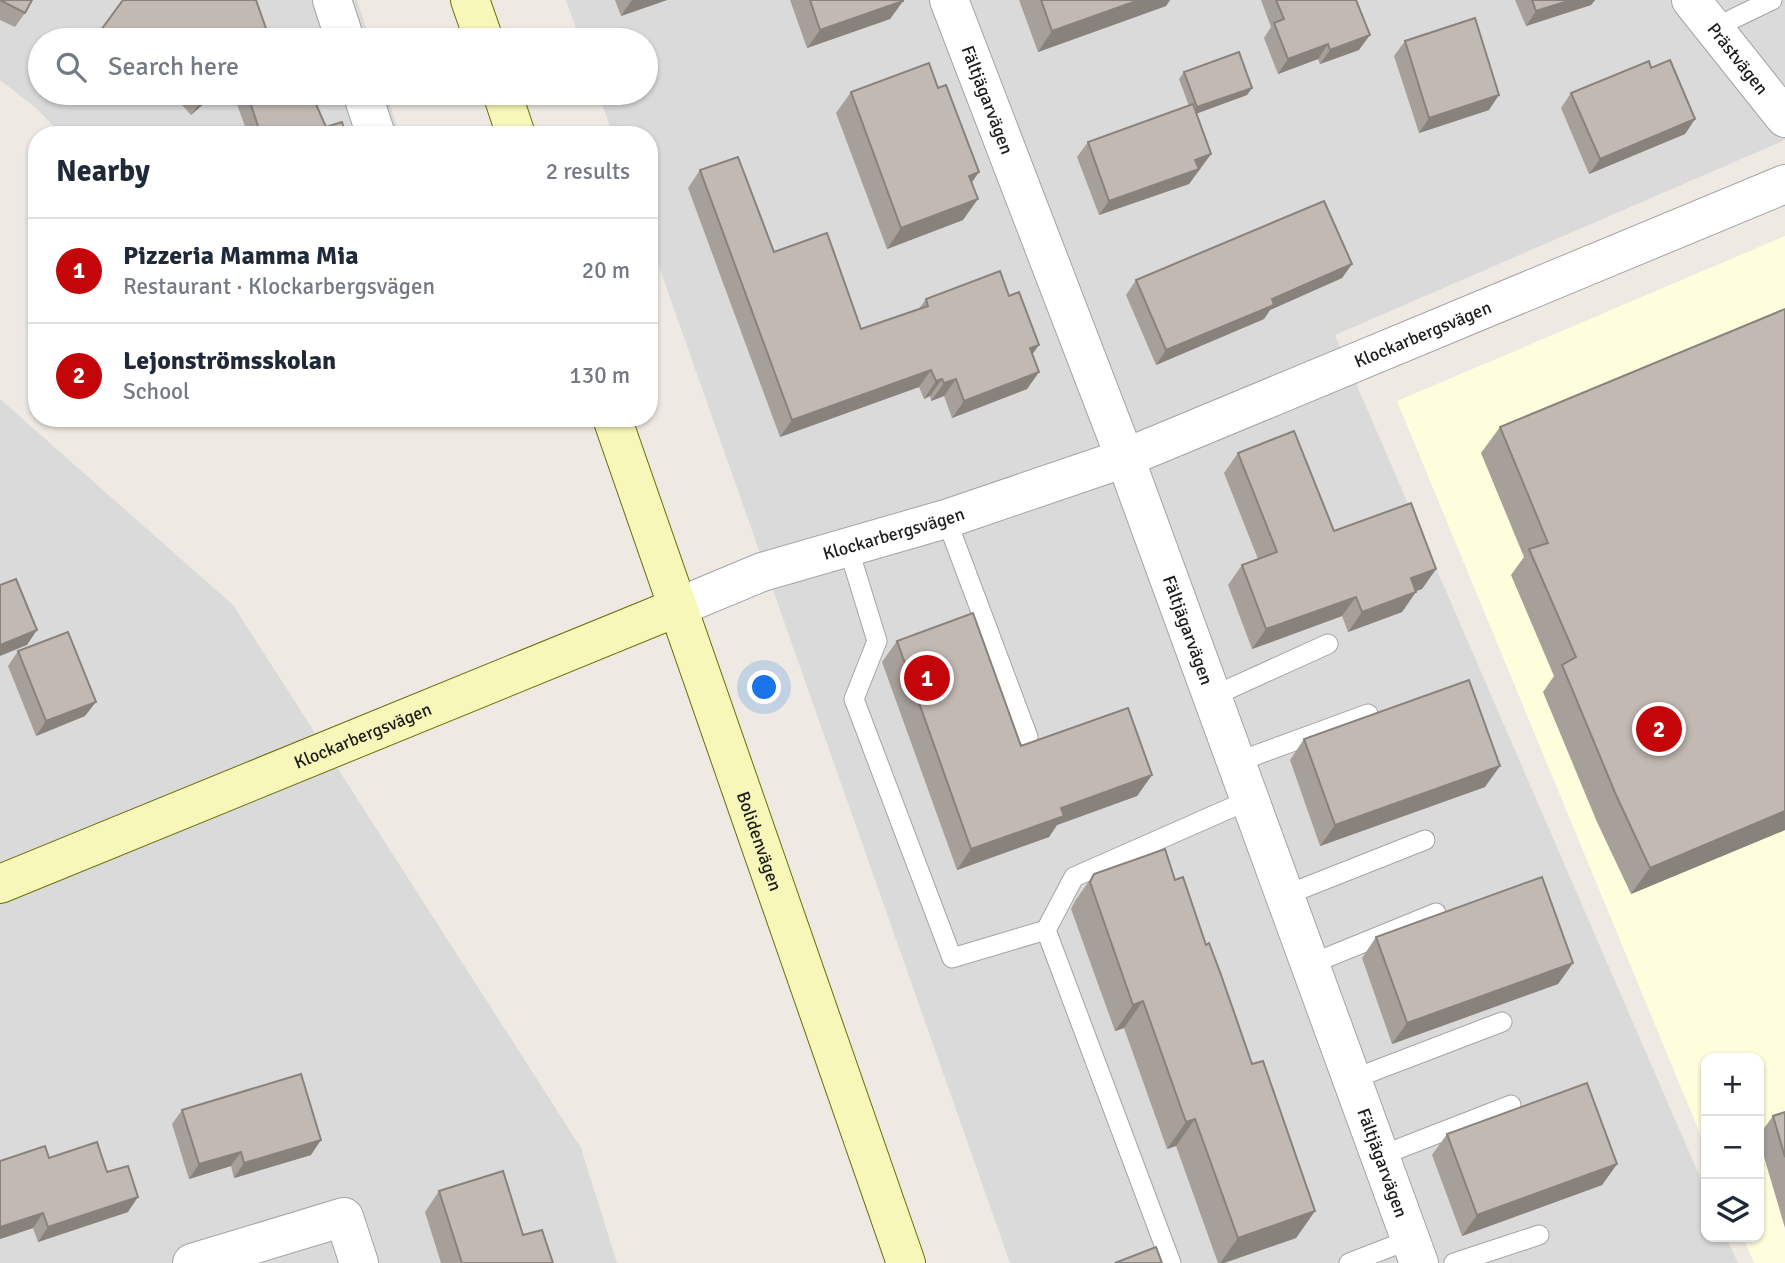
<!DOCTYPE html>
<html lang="en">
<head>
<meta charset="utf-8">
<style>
	body { margin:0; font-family:Signika,sans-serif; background:#f2f2f3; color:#1f2937 }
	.controls { position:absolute; right:21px; bottom:21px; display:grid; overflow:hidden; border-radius:14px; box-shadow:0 2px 5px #0004 }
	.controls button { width:63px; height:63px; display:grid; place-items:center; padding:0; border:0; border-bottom:2px solid #e0e1e3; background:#fff; color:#1f2937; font:35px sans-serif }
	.you { position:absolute; left:765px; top:688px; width:24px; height:24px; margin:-18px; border:5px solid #fff; border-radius:50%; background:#1a73e8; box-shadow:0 0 0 10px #1a73e833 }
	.badge { display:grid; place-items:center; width:46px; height:46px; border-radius:50%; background:#c4060b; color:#fff; font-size:23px; font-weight:700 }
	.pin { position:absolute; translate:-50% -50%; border:4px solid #fff; box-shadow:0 2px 7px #0006 }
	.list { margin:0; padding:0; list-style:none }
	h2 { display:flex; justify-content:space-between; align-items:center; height:91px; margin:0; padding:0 28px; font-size:30px }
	h2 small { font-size:23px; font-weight:400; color:#747a83 }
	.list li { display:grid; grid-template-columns:46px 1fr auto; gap:21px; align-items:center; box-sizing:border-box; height:105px; padding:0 28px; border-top:2px solid #e0e1e3 }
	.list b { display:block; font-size:26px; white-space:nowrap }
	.list p { margin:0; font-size:23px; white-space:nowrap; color:#747a83 }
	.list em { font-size:23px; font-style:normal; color:#747a83 }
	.icon { flex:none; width:38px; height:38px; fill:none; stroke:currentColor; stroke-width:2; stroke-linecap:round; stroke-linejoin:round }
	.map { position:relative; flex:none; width:1785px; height:1263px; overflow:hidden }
	.search { position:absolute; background:#fff; box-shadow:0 2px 5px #0004; left:28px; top:28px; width:630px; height:77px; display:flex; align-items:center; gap:18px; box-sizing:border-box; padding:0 24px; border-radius:38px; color:#747a83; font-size:26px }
	.panel { position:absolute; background:#fff; box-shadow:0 2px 5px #0004; left:28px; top:126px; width:630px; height:301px; border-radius:28px }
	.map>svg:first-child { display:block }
	.residential { fill:#dbdada }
	.education { fill:#fefddc }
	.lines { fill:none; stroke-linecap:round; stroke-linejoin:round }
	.service-casing { stroke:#a4a4a4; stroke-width:21 }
	.minor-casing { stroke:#a4a4a4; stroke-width:40 }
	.tertiary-casing { stroke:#a4a4a4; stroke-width:40 }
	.secondary-casing { stroke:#687008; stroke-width:40 }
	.service { stroke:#fff; stroke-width:19 }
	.minor { stroke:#fff; stroke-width:38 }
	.tertiary { stroke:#fff; stroke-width:38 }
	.secondary { stroke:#f6f7b8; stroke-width:38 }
	.wall { fill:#a79f9a }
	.shaded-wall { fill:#88827d }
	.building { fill:#c2b9b3; stroke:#88827d; stroke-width:2 }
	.labels { text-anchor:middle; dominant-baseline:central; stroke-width:7; stroke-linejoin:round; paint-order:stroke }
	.street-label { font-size:18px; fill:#1d1d1d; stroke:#fff }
</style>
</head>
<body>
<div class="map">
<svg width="1785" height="1263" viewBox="0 0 1785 1263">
	<rect width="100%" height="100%" fill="#eeeae3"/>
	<g class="residential">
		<polygon points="0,0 357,0 370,40 40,40 40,93 386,93 400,135 62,135 36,108 0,80"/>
		<polygon points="566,0 1785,0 1785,140 1335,335 1706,1191 1706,1237 1726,1237 1738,1263 1010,1263 649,238 649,135 613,135 598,93 646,93 646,40 580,40"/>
		<polygon points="0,399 233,605 581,1148 617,1263 0,1263"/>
	</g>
	<polygon class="education" points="1785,236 1785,1263 1754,1263 1743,1237 1759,1237 1759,1058 1706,1058 1706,1148 1397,401"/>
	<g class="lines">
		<g class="service-casing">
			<g id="service">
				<polyline points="1714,28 1772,0"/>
				<polyline points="949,518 953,537 1028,737"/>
				<polyline points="848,547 877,641 854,699 952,958 1046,930"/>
				<polyline points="1211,697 1328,644"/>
				<polyline points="1237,762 1368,714"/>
				<polyline points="1286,895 1425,840"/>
				<polyline points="1311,964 1436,913"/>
				<polyline points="1353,1079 1502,1022"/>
				<polyline points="1380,1156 1511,1105"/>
				<polyline points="1171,1263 1046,930 1074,877 1251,799"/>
				<polyline points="1349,1263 1411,1239"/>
				<polyline points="1454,1263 1539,1235"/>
			</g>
		</g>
		<g class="minor-casing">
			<g id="minor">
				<polyline points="332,0 345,40"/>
				<path id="s1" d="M949,0L1125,458L1419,1263"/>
				<path id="s2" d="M1691,0L1785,118"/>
				<polyline points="362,93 376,135"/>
				<polyline points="192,1263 344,1217 359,1263"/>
			</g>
		</g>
		<g class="tertiary-casing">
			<g id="tertiary">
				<path id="s3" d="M678,607L762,572L949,518L1125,458L1785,184"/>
			</g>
		</g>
		<g class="secondary-casing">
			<g id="secondary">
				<polyline points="470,0 484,40"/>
				<polyline points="502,93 516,135"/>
				<path id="s4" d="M612,418L906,1263"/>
				<path id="s5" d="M0,884L678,607"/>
			</g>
		</g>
		<use href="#service" class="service"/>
		<use href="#minor" class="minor"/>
		<use href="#tertiary" class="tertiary"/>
		<use href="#secondary" class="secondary"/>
	</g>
	<g class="wall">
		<polygon points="0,0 25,13 15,27 0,20"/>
		<polygon points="123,0 270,40 94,40"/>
		<polygon points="615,0 667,0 621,16"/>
		<polygon points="790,0 903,0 903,1 890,19 807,48"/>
		<polygon points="1019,0 1170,0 1166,6 1038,52"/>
		<polygon points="1261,0 1356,0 1359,50 1320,64 1318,59 1278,74 1264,38 1271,27"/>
		<polygon points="1515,0 1595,0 1591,5 1526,26"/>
		<polygon points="1405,41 1489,110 1419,133 1394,56"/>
		<polygon points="1651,68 1695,119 1685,134 1589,174 1561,108 1571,93"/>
		<polygon points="1184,72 1252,88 1247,95 1196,114 1211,154 1189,184 1099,215 1077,157 1088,142 1189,106 1179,79"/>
		<polygon points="938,88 972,183 963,220 887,249 836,113 851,92"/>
		<polygon points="171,93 216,93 191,115"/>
		<polygon points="233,93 311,93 326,127 346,135 248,135"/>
		<polygon points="700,170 774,252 861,329 918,310 926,299 1032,354 1039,372 1027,389 952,418 944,396 931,401 930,396 924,399 919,387 780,437 688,188"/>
		<polygon points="1352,264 1342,278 1270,310 1264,319 1156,365 1126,295 1136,280"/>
		<polygon points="1785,309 1785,830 1631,894 1597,822 1543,692 1554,676 1511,575 1524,557 1481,453 1500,427"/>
		<polygon points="1238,453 1334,531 1436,569 1422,589 1416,591 1402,612 1348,632 1342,616 1252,649 1228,585 1242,565 1258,559 1224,473"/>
		<polygon points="897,641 1021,746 1152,775 1137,796 1057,825 1049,837 957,870 882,662"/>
		<polygon points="18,651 85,716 36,736 8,666"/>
		<polygon points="1304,739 1485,787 1320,846 1290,760"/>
		<polygon points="1094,874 1175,880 1206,945 1252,1064 1315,1211 1296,1238 1224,1263 1218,1263 1176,1146 1167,1149 1124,1028 1115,1031 1071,909 1075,901"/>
		<polygon points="1376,937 1573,963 1558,984 1392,1044 1362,958"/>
		<polygon points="182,1110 311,1155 234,1178 231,1166 189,1179 172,1124"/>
		<polygon points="1785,1112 1785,1228 1759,1140 1759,1135 1773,1116"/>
		<polygon points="1447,1134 1617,1164 1602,1185 1462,1236 1432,1155"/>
		<polygon points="49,1158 107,1172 128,1212 38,1242 33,1228 0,1239 0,1161"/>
		<polygon points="439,1191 523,1235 553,1263 441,1263 425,1212"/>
	</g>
	<g class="shaded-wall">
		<polygon points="632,0 667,0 621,16"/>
		<polygon points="1139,0 1170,0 1166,6 1038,52 1052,31"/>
		<polygon points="1571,0 1595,0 1591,5 1526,26 1536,11"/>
		<polygon points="903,1 890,19 807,48 820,30"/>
		<polygon points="1370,35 1359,50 1320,64 1330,50"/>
		<polygon points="1328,44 1318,59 1278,74 1288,59"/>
		<polygon points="1252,88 1247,95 1192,115 1197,107"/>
		<polygon points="211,93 216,93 191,115 200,102"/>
		<polygon points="1499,95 1489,110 1419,133 1429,118"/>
		<polygon points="1695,119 1685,134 1589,174 1600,159"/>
		<polygon points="1211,154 1189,184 1099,215 1109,201 1195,160"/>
		<polygon points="979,172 964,194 969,176"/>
		<polygon points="978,199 963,220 887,249 901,228"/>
		<polygon points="1352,264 1342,278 1270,310 1264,319 1156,365 1166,350 1272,299"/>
		<polygon points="1039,345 1027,362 1030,348"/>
		<polygon points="931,370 919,387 780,437 792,420"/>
		<polygon points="1039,372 1027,389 952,418 964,401"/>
		<polygon points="942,379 930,396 924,399 936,381"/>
		<polygon points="956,379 944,396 931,401 944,383"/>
		<polygon points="1436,569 1422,589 1397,598 1411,578"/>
		<polygon points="1416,592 1402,612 1348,632 1362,612"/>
		<polygon points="1356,597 1342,616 1252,649 1266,629"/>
		<polygon points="37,630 27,645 0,656 0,645"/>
		<polygon points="96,702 85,716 36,736 46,721"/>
		<polygon points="1500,766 1485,787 1320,846 1335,825"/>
		<polygon points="1152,775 1137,796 1057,825 1049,837 957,870 971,849 1061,808"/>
		<polygon points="1785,811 1785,830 1631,894 1650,868"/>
		<polygon points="1573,963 1558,984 1392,1044 1407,1023"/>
		<polygon points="1143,1001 1124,1028 1115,1031 1133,1005"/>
		<polygon points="1195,1119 1176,1146 1167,1149 1186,1122"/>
		<polygon points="321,1140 311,1155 234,1178 244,1163"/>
		<polygon points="241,1152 231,1166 189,1179 199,1164"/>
		<polygon points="1617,1164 1602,1185 1462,1236 1477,1215"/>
		<polygon points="138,1197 128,1212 38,1242 48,1227"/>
		<polygon points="1315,1211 1296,1238 1224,1263 1220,1263 1238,1238"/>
		<polygon points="43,1213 33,1228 0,1239 0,1227"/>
	</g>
	<g class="building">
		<polygon points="0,0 32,0 25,13"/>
		<polygon points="123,0 256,0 270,40 115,40 101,30"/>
		<polygon points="810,0 903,0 903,1 820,30"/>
		<polygon points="1041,0 1139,0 1052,31"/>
		<polygon points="1276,0 1356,0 1370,35 1330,50 1328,44 1288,59 1274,23 1284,19"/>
		<polygon points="1532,0 1571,0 1536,11"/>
		<polygon points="1475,18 1499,95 1429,118 1405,41"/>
		<polygon points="1239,52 1252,88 1197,107 1184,72"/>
		<polygon points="1670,60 1695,119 1600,159 1571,93 1649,61 1651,68"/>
		<polygon points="929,63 938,88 946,85 979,172 969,176 978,199 901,228 851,92"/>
		<polygon points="191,93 211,93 200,102"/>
		<polygon points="247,93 311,93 326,127 342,122 346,135 261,135"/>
		<polygon points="1193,104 1211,154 1195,160 1199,169 1109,201 1088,142"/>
		<polygon points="738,157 774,252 827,233 861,329 928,306 926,299 1000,271 1009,296 1019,292 1039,345 1030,348 1039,372 964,401 956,379 944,383 942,379 936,381 931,370 792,420 700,170"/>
		<polygon points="1324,201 1352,264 1272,299 1274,305 1166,350 1136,280"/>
		<polygon points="1785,309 1785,811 1650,868 1616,795 1562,665 1576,657 1529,549 1548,543 1500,427"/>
		<polygon points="1294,431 1334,531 1411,503 1436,569 1411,578 1416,592 1362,612 1356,597 1266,629 1242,565 1277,552 1238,453"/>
		<polygon points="16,579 37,630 0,645 0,585"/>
		<polygon points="973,613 1021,746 1128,708 1152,775 1061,808 1064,816 971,849 897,641"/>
		<polygon points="68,632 96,702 46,721 18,651"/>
		<polygon points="1469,680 1500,766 1335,825 1304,739"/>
		<polygon points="1165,849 1175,880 1183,877 1206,945 1209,943 1220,972 1252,1064 1263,1061 1315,1211 1238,1238 1195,1119 1186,1122 1143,1001 1133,1005 1090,882 1094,874"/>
		<polygon points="1542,877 1573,963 1407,1023 1376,937"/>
		<polygon points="301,1074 321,1140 244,1163 241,1152 199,1164 182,1110"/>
		<polygon points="1587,1083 1617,1164 1477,1215 1447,1134"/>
		<polygon points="1785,1112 1785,1157 1773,1116"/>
		<polygon points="97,1142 107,1172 128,1166 138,1197 48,1227 43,1213 0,1227 0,1161 45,1146 49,1158"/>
		<polygon points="503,1171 523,1235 542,1230 553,1263 462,1263 439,1191"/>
		<polygon points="1156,1247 1162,1263 1115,1263"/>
	</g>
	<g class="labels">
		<g class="street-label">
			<text stroke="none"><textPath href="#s2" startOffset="75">Prästvägen</textPath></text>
			<text stroke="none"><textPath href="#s1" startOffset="107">Fältjägarvägen</textPath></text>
			<text stroke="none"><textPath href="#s3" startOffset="794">Klockarbergsvägen</textPath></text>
			<text stroke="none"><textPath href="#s3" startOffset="228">Klockarbergsvägen</textPath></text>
			<text stroke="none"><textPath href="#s1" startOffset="674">Fältjägarvägen</textPath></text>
			<text stroke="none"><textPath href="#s5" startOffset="392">Klockarbergsvägen</textPath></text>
			<text stroke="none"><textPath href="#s4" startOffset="448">Bolidenvägen</textPath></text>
			<text stroke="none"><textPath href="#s1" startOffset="1241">Fältjägarvägen</textPath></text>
		</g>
	</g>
</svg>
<div class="controls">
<button>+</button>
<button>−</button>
<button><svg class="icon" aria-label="layers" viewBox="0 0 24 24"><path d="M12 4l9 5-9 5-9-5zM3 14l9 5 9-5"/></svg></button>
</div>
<div class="you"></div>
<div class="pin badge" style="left:927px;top:678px">1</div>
<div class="pin badge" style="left:1659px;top:729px">2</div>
<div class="search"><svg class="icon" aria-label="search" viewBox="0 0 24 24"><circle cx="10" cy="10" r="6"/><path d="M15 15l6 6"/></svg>Search here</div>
<section class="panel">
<h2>Nearby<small>2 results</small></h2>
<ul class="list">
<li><span class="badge">1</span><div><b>Pizzeria Mamma Mia</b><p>Restaurant · Klockarbergsvägen</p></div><em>20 m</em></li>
<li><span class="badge">2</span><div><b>Lejonströmsskolan</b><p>School</p></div><em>130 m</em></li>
</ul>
</section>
</div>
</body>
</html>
